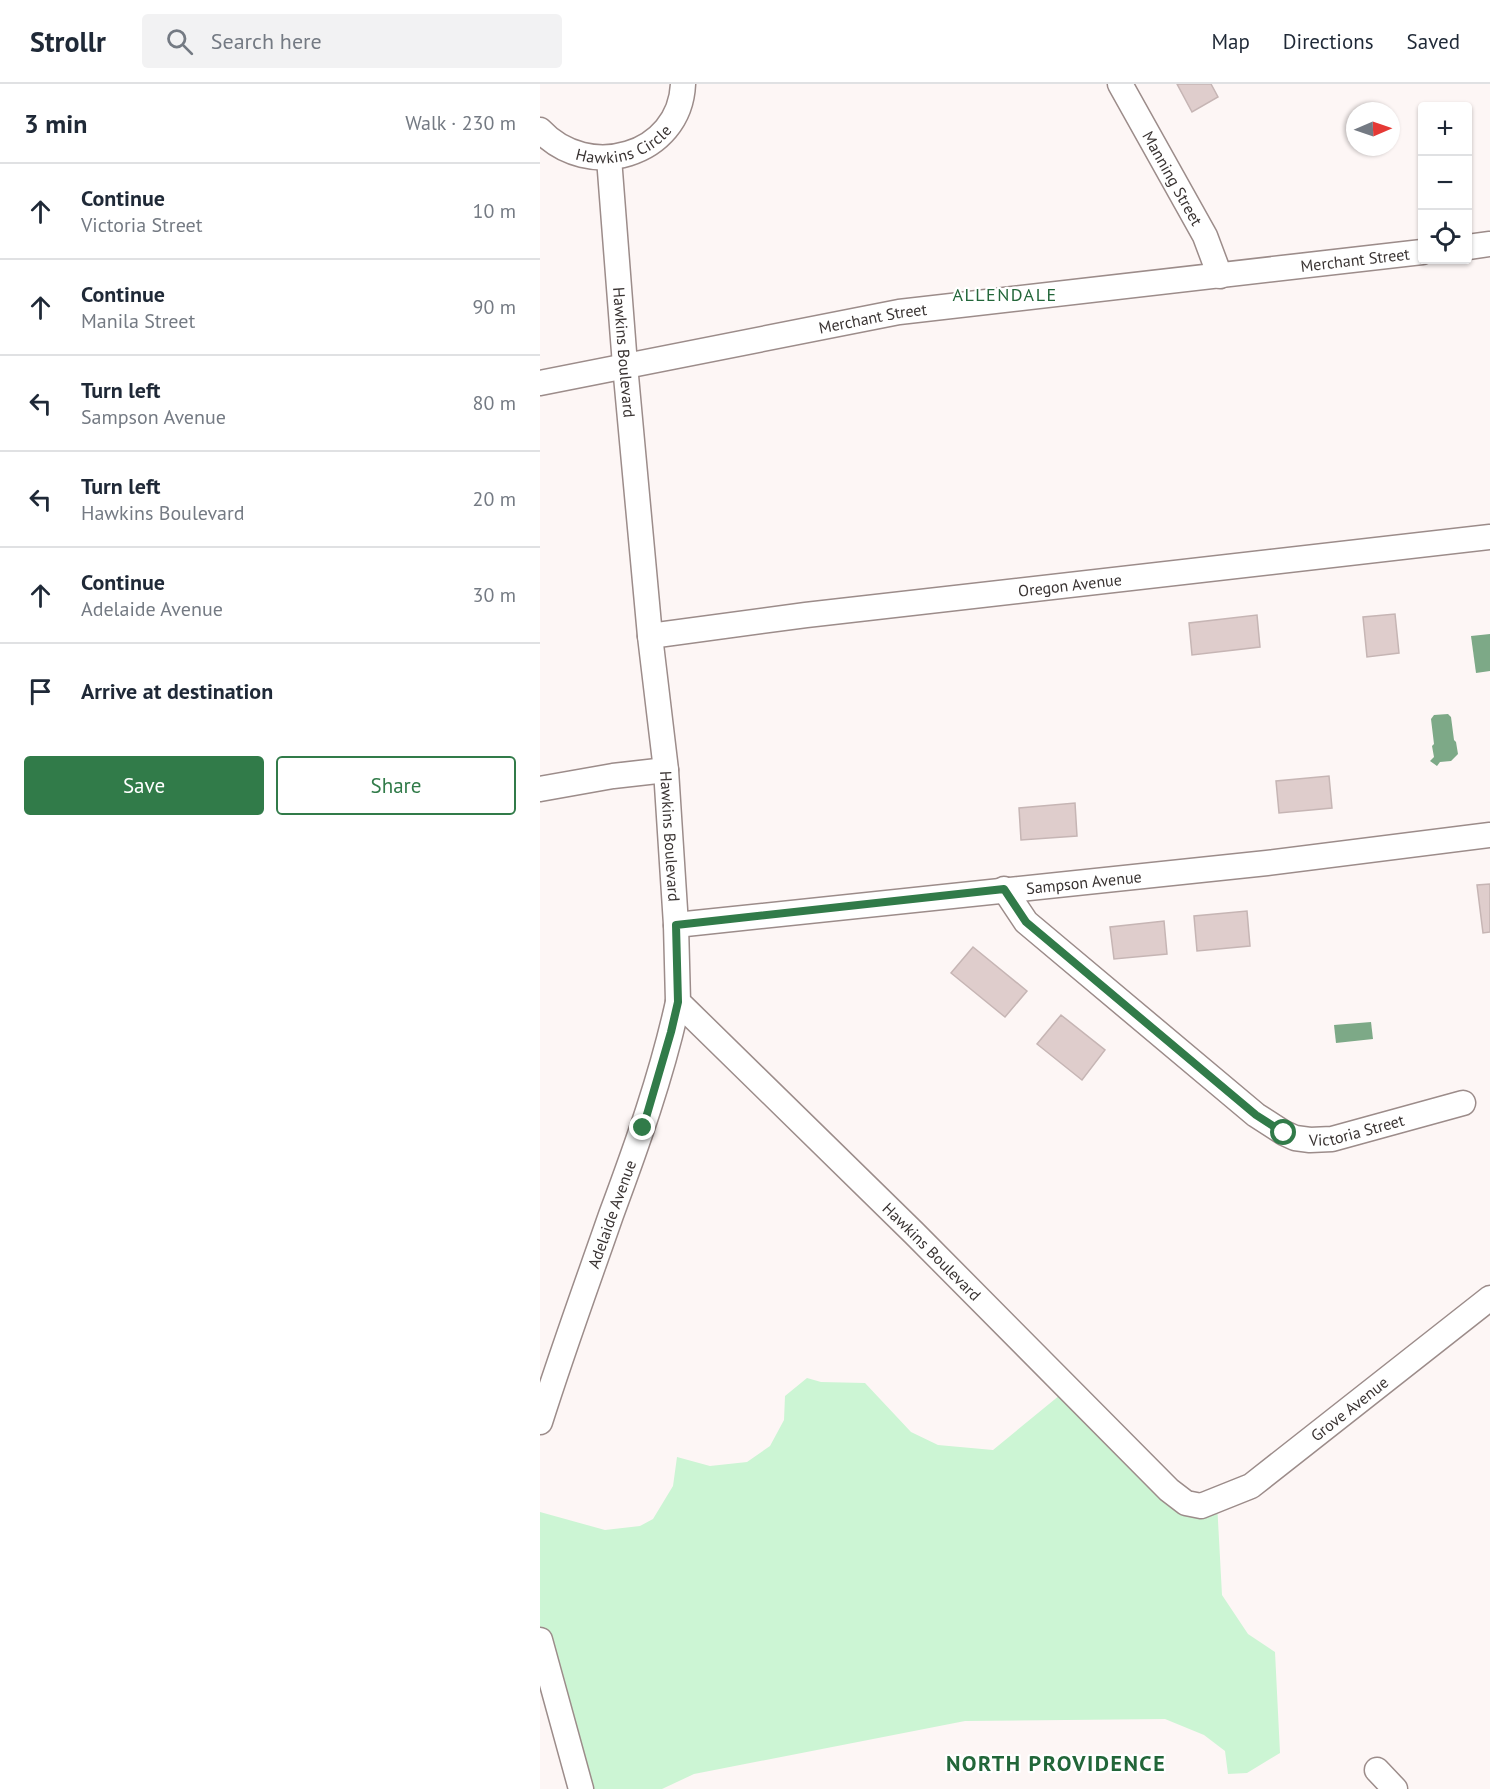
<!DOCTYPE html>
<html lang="en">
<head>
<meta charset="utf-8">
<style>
	body { margin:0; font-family:"PT Sans",sans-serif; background:#f2f2f3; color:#1f2937 }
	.controls { position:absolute; right:18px; top:18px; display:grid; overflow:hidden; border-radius:6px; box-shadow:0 2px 4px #0004 }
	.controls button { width:54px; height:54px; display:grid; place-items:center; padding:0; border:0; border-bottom:2px solid #e0e1e3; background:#fff; color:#1f2937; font:30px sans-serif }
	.compass { position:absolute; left:806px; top:18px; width:54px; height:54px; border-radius:50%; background:#fff; box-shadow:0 2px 4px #0004; rotate:88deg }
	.stop { position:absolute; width:18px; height:18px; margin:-14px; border:4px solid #317b49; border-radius:50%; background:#fff }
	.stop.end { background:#317b49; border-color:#fff; box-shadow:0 2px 6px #0008 }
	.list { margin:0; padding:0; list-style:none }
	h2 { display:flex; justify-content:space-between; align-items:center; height:78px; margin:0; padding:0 24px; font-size:26px }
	h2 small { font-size:20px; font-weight:400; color:#747a83 }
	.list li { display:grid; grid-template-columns:39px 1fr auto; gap:18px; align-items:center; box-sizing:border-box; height:96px; padding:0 24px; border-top:2px solid #e0e1e3 }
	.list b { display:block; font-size:22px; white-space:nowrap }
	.list p { margin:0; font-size:20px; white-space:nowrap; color:#747a83 }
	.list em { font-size:20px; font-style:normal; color:#747a83 }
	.actions { display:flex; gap:12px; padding:18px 24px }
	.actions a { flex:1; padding:14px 0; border:2px solid #317b49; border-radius:6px; text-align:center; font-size:21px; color:#317b49 }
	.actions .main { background:#317b49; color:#fff }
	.icon { flex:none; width:33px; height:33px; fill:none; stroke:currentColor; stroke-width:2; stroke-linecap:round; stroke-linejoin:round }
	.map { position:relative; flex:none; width:950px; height:1705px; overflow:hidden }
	header { display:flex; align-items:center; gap:36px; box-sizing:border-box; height:84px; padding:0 30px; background:#fff; border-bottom:2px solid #e0e1e3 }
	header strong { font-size:28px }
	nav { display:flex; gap:33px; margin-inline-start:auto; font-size:21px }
	.search { width:420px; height:54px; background:#f2f2f3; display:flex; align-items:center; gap:15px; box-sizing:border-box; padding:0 21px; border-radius:6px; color:#747a83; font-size:22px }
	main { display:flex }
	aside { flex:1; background:#fff }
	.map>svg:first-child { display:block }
	.green { fill:#ccf5d4 }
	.water { fill:#7da987 }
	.building { fill:#dfcdcc; stroke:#c6b5b4; stroke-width:1.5 }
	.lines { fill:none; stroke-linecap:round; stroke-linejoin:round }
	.minor-casing { stroke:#9c8c8a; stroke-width:27 }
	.minor { stroke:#fff; stroke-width:24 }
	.route { stroke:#317b49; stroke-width:8 }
	.labels { text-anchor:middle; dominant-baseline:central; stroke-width:4.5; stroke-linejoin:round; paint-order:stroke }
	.street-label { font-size:16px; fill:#393332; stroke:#fff }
	.neighbourhood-label { font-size:18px; letter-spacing:1.5px; fill:#226639; stroke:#fff }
	.district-label { font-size:22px; font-weight:bold; letter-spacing:1.5px; fill:#226639; stroke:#fff }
</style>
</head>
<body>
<header>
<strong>Strollr</strong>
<div class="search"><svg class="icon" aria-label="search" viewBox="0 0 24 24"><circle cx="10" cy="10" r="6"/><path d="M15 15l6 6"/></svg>Search here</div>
<nav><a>Map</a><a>Directions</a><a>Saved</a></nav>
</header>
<main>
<aside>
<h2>3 min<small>Walk · 230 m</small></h2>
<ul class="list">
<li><svg class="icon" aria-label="ahead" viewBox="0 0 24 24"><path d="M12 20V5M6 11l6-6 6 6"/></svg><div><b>Continue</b><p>Victoria Street</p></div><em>10 m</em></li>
<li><svg class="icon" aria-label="ahead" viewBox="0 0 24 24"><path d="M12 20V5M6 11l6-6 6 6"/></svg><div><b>Continue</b><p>Manila Street</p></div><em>90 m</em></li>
<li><svg class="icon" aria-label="left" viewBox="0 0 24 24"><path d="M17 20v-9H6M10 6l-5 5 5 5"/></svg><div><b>Turn left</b><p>Sampson Avenue</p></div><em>80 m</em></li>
<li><svg class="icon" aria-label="left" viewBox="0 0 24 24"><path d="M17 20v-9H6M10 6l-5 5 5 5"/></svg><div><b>Turn left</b><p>Hawkins Boulevard</p></div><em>20 m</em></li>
<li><svg class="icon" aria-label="ahead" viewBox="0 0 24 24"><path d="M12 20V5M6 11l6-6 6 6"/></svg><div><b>Continue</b><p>Adelaide Avenue</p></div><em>30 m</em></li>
<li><svg class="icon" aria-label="arrive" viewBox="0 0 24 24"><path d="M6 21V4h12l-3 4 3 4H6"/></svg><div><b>Arrive at destination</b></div></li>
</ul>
<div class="actions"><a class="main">Save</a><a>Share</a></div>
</aside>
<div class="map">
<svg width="950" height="1705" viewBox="0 0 950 1705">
	<rect width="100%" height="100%" fill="#fdf6f5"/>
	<polygon class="green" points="267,1294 281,1298 325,1299 371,1348 398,1361 453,1366 520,1311 629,1413 677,1418 682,1511 708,1550 735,1568 740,1669 707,1689 688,1690 685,1667 664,1651 625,1635 425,1637 154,1690 122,1705 30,1705 0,1604 0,1428 65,1446 100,1442 113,1435 133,1402 137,1373 170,1382 207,1378 230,1362 244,1336 245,1312"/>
	<g class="water">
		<polygon points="950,550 950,587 936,589 931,552"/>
		<polygon points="908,630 911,633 914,656 916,658 918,670 911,677 900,678 897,682 890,677 894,673 892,662 894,660 891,635 894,631"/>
		<polygon points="831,938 833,955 796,959 794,941"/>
	</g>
	<g class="building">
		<polygon points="637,0 671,0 678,13 652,28"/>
		<polygon points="855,530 859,569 827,573 823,533"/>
		<polygon points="717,531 720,563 652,571 649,539"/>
		<polygon points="789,692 792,724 739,729 736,697"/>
		<polygon points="535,719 537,752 481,756 479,724"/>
		<polygon points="950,800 950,848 943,849 937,801"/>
		<polygon points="707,827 710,862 657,867 654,832"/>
		<polygon points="624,837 627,870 574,875 570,843"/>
		<polygon points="433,863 487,907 465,933 411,889"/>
		<polygon points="521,931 565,966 542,996 497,960"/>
	</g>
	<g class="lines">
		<g class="minor-casing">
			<g id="minor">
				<path id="s1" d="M580,0L665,152L680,192"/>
				<path id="s2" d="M0,46C48,98 140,72 143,0"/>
				<path id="s3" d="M69,74L85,281L110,552L126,686L136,841L138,918L374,1149L629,1406L646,1419L661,1422L711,1402L950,1214"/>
				<polyline points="928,163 950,160"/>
				<path id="s4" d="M0,299L359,228L882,168"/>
				<path id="s5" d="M110,552L266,531L950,453"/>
				<polyline points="0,705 73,692 126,686"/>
				<path id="s6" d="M464,805L486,838L716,1031L744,1049L755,1054L770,1056L792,1055L923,1019"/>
				<path id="s7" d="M136,841L727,779L950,751"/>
				<path id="s8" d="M0,1338C22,1268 47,1200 71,1131C97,1061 122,991 138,918"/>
				<polyline points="0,1556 41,1705"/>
				<polyline points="837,1686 855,1705"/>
			</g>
		</g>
		<use href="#minor" class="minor"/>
	</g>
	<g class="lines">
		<polyline class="route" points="103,1044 131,948 138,918 136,841 464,805 486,838 716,1031 744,1049"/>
	</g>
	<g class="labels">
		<g class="street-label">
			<text stroke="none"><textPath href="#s2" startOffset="94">Hawkins Circle</textPath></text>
			<text stroke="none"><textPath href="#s1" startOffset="108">Manning Street</textPath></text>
			<text stroke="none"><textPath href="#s4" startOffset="825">Merchant Street</textPath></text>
			<text stroke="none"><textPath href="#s4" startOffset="339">Merchant Street</textPath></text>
			<text stroke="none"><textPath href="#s3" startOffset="195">Hawkins Boulevard</textPath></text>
			<text stroke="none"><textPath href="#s5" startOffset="423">Oregon Avenue</textPath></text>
			<text stroke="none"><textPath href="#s3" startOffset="681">Hawkins Boulevard</textPath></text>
			<text stroke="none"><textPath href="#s7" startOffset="410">Sampson Avenue</textPath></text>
			<text stroke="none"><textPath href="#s6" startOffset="448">Victoria Street</textPath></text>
			<text stroke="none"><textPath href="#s8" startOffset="220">Adelaide Avenue</textPath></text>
			<text stroke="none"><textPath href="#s3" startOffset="1203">Hawkins Boulevard</textPath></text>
			<text stroke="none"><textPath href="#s3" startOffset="1755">Grove Avenue</textPath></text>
		</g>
		<g class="neighbourhood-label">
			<text x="465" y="210">ALLENDALE</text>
		</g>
		<g class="district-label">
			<text x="516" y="1679">NORTH PROVIDENCE</text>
		</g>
	</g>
</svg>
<div class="controls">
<button>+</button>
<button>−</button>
<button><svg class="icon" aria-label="locate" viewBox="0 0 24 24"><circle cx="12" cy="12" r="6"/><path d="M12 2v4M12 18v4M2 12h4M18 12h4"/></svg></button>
</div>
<svg class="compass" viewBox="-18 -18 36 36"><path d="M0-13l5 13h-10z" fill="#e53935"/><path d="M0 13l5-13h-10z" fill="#747a83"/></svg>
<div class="stop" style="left:744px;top:1049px"></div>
<div class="stop end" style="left:103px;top:1044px"></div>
</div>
</main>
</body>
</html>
